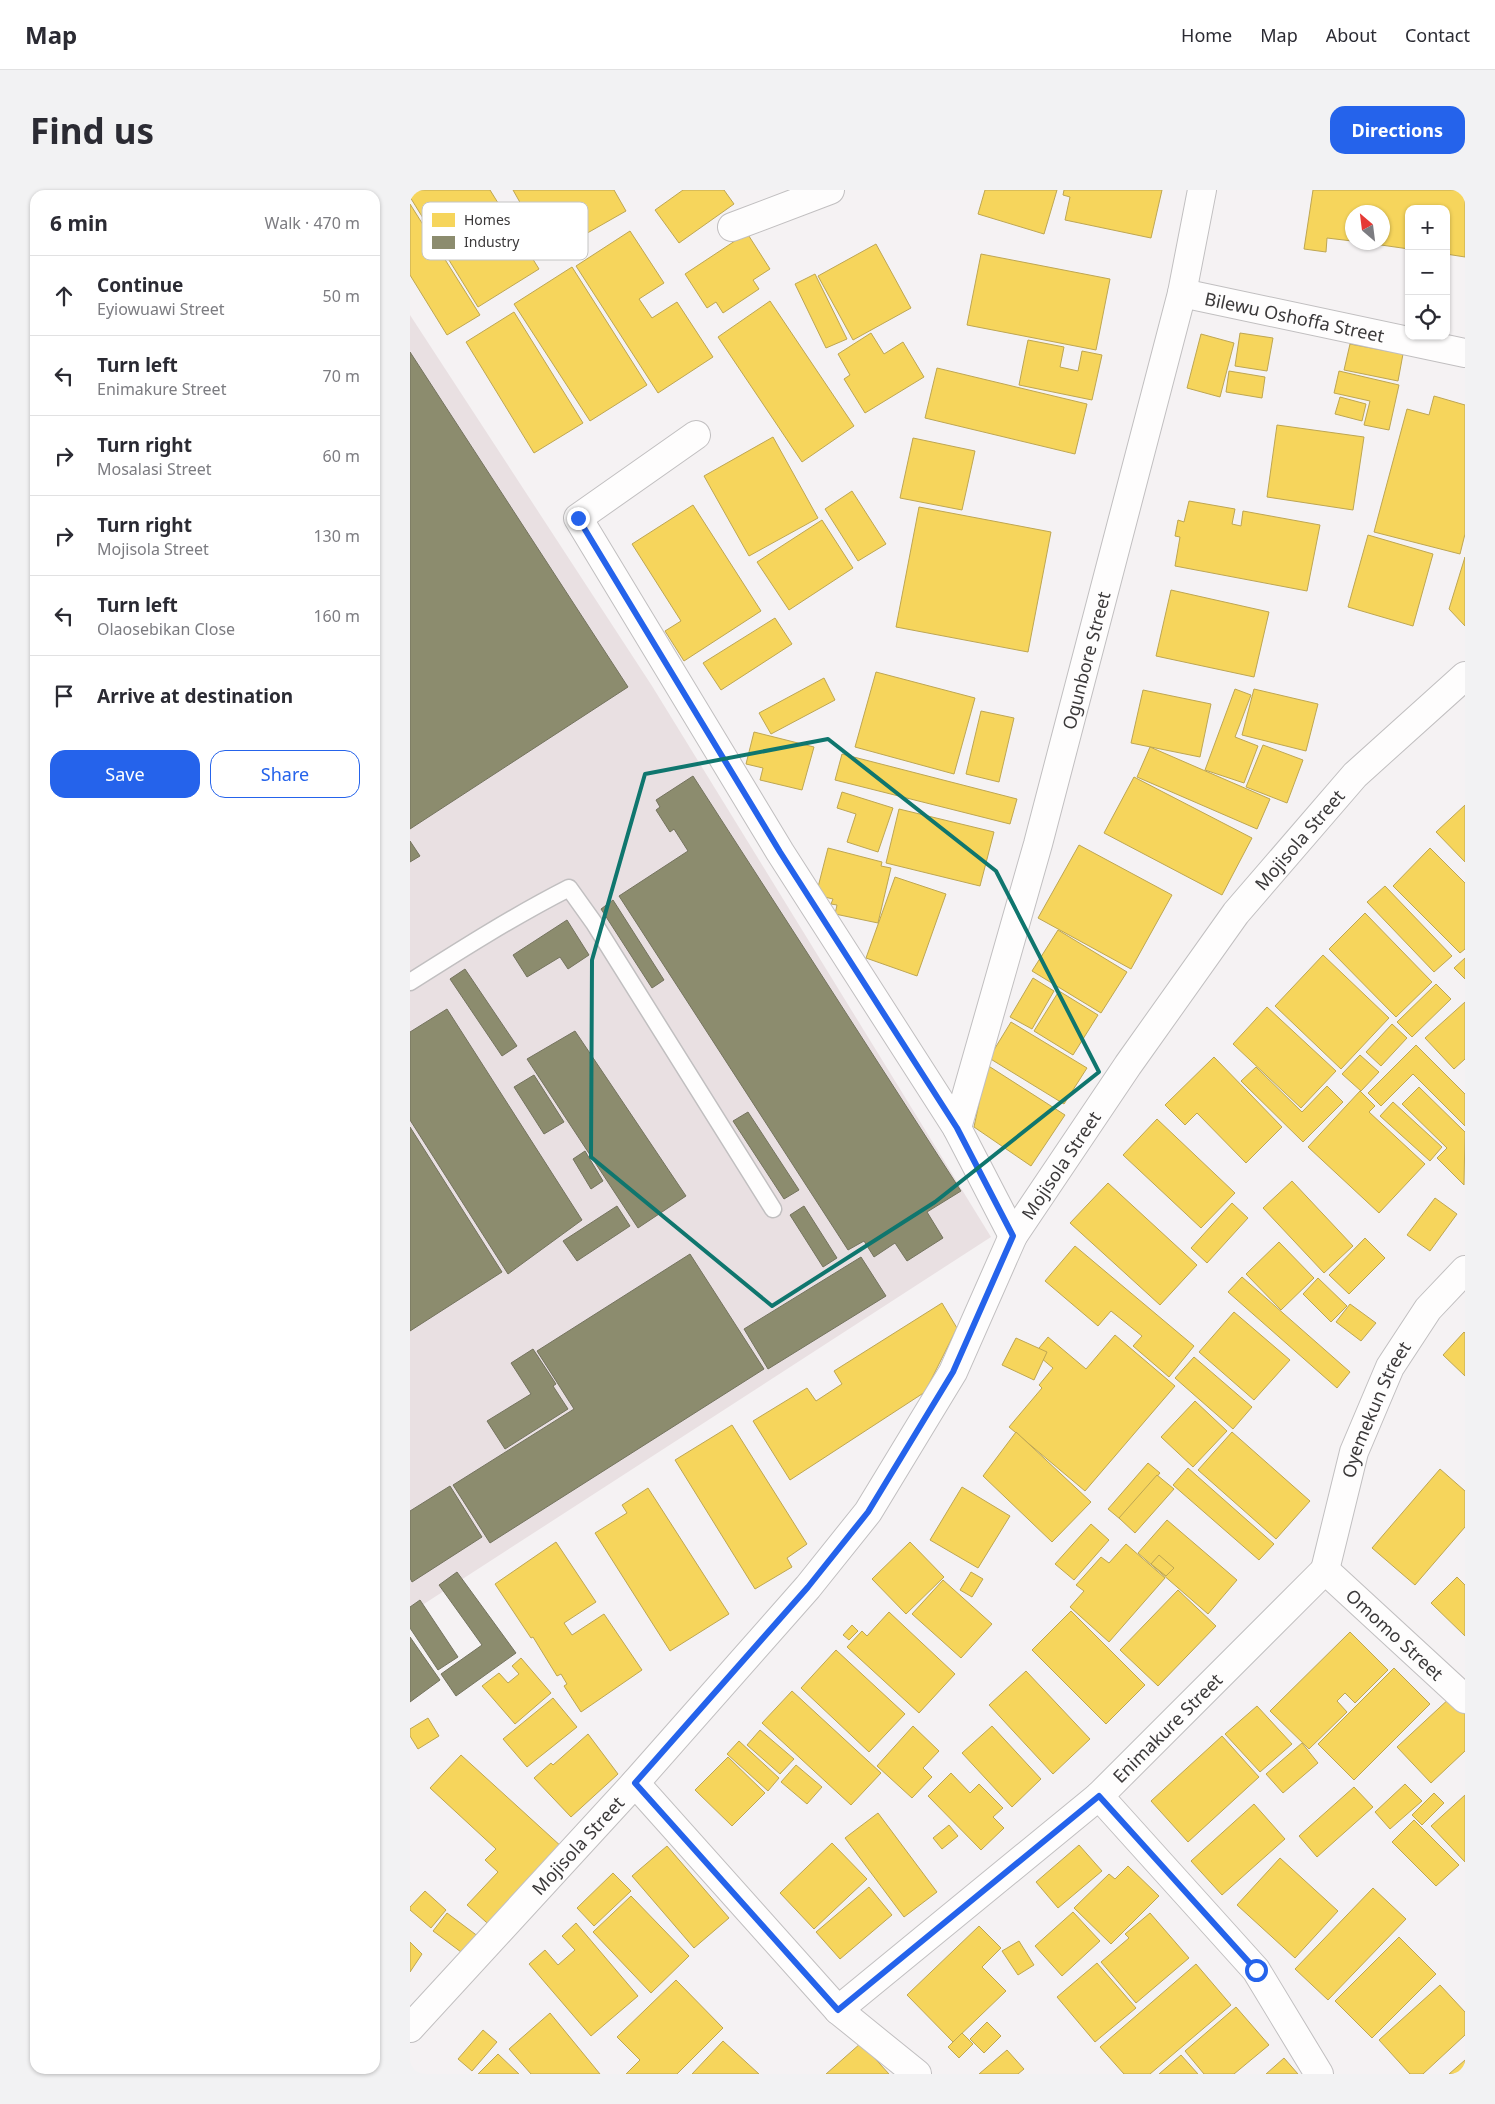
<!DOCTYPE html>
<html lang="en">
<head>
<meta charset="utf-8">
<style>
	body { margin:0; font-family:"Noto Sans",sans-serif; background:#f2f2f3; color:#2b2b33 }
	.controls { position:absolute; right:15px; top:15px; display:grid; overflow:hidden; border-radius:10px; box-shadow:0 1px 4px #0004 }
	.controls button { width:45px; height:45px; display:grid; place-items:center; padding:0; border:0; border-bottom:1px solid #e1e1e2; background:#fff; color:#2b2b33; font:25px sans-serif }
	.compass { position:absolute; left:935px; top:15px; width:45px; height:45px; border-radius:50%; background:#fff; box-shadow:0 1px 4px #0004; rotate:332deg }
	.stop { position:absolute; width:15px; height:15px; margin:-11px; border:4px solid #2563eb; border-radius:50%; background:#fff }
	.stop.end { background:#2563eb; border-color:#fff; box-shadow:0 1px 5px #0008 }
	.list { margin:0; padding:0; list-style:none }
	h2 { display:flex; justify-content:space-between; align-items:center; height:65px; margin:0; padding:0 20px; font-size:21px }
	h2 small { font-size:16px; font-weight:400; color:#7c7c81 }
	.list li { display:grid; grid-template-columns:32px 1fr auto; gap:15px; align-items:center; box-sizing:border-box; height:80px; padding:0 20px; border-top:1px solid #e1e1e2 }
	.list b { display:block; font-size:19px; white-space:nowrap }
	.list p { margin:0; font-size:16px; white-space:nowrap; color:#7c7c81 }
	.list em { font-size:16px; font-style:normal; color:#7c7c81 }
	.actions { display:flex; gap:10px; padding:15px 20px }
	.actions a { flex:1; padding:11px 0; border:1px solid #2563eb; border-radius:15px; text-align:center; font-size:18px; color:#2563eb }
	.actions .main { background:#2563eb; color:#fff }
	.icon { flex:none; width:28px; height:28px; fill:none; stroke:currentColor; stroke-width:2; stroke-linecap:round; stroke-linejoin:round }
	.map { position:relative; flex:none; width:1055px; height:1884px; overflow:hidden; border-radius:15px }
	header { display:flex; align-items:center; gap:30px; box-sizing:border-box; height:70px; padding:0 25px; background:#fff; border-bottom:1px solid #e1e1e2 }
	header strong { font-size:24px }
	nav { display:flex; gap:28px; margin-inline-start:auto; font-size:18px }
	.intro { display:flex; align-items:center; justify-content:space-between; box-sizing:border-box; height:120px; padding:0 30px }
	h1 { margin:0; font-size:35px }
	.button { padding:12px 22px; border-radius:15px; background:#2563eb; color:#fff; font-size:18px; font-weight:700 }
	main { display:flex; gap:30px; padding:0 30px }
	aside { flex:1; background:#fff; border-radius:15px; box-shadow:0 1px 4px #0004 }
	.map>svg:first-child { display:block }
	.built { fill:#e9e0e2 }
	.homes { fill:#f6d55c; stroke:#bea652 }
	.industry { fill:#8c8c6e; stroke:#74735e }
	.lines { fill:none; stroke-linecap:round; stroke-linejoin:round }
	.service-casing { stroke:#c1bfc0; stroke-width:19 }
	.minor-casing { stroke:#c1bfc0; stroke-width:30 }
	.service { stroke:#fefdfd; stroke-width:16 }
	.minor { stroke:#fefdfd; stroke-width:28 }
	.route { stroke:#2563eb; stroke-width:6 }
	.marked { fill:none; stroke:#0f766e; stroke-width:4; stroke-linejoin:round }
	.labels { text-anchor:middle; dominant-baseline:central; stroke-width:5; stroke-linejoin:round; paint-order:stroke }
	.street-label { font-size:18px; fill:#3b393a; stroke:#fff }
	.key { fill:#fff; stroke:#c4c4c4; stroke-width:1 }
	.key-label { font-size:14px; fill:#3b393a }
</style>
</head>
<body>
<header>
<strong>Map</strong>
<nav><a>Home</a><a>Map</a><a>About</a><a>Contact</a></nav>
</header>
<div class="intro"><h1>Find us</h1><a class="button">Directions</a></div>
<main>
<aside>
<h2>6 min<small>Walk · 470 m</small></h2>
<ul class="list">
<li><svg class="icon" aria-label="ahead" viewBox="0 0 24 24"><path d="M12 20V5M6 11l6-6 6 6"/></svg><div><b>Continue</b><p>Eyiowuawi Street</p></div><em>50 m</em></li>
<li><svg class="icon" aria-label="left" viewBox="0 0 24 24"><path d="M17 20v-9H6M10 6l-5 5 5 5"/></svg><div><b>Turn left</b><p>Enimakure Street</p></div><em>70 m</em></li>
<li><svg class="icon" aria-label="right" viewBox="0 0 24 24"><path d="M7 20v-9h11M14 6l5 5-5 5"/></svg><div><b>Turn right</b><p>Mosalasi Street</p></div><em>60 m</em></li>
<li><svg class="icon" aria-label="right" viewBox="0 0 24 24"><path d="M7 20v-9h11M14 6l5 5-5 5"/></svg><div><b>Turn right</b><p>Mojisola Street</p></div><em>130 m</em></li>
<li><svg class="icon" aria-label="left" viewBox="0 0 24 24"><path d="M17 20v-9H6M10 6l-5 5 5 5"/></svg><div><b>Turn left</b><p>Olaosebikan Close</p></div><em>160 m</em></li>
<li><svg class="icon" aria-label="arrive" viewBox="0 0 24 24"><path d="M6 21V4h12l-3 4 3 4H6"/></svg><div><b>Arrive at destination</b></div></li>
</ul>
<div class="actions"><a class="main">Save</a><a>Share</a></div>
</aside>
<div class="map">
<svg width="1055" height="1884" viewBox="0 0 1055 1884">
	<rect width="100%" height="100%" fill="#f5f2f3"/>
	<polygon class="built" points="0,125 242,496 581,1047 0,1423"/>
	<g class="homes">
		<polygon points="0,0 80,0 129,79 68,117 0,7"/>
		<polygon points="103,0 204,0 216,21 144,62 130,36 125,39"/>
		<polygon points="273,0 314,0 324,14 269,53 245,20"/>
		<polygon points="575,0 647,0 634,44 568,24"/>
		<polygon points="654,0 752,0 741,48 655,30 660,7 653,5"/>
		<polygon points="903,0 1055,0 1055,67 1036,64 1036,19 999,19 999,59 950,52 972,52 972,22 942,22 942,51 917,48 916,62 894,59"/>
		<polygon points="0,14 70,125 37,145 0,85"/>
		<polygon points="220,41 254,93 229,109 242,128 267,112 303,167 248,203 166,76"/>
		<polygon points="337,43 360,79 343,90 349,99 313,123 306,112 297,118 275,84"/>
		<polygon points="466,54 501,118 443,150 408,86"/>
		<polygon points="571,64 700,89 686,160 557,135"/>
		<polygon points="162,77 237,195 180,231 104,114"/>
		<polygon points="405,84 437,149 416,158 385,94"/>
		<polygon points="360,111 444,236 392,272 308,147"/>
		<polygon points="104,122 173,233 124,263 56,152"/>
		<polygon points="461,143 474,164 493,152 514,187 455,223 434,189 440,185 428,164"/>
		<polygon points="830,143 863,148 857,181 825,176"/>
		<polygon points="791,144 824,153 810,207 777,198"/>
		<polygon points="618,150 654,157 650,177 668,181 672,161 692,165 682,210 609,195"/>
		<polygon points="940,154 993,164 988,191 934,180"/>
		<polygon points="527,178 677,214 665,264 515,228"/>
		<polygon points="819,181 855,187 852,208 816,202"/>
		<polygon points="929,181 989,195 979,240 954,235 960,211 924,203"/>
		<polygon points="1024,206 1055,215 1055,344 1050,364 964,342 997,219 1019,225"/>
		<polygon points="930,207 956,214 952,231 925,224"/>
		<polygon points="867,235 954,247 943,320 857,307"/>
		<polygon points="363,247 408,328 339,366 294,286"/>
		<polygon points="503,248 565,261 552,320 490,308"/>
		<polygon points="442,301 476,354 448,371 415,319"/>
		<polygon points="779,311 825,319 822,334 831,336 833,321 910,335 897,401 765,376 770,347 765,346 768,330 774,332"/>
		<polygon points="283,315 351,421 274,471 255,441 271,431 222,354"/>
		<polygon points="509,317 641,342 618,462 486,437"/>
		<polygon points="412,330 443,378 379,420 347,372"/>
		<polygon points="958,345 1023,364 1003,436 938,417"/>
		<polygon points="1055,367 1055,436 1039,419"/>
		<polygon points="761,400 859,422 844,487 746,466"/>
		<polygon points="365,428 382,454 311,500 293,473"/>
		<polygon points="466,482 565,508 544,584 445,557"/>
		<polygon points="414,488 425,510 361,544 349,523"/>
		<polygon points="825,499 841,505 825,547 848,556 834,593 795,580"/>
		<polygon points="844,499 908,514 896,561 832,545"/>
		<polygon points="733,500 801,514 790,567 721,553"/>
		<polygon points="571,521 604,528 589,592 556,584"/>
		<polygon points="344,542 404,557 392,600 350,590 353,578 336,574"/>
		<polygon points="853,555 893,570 877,613 836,597"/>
		<polygon points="740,557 860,609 847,639 727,587"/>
		<polygon points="432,564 607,609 600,634 425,590"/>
		<polygon points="724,587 842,648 812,705 694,643"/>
		<polygon points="432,602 483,618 468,662 437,652 446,624 427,618"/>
		<polygon points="1055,615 1055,672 1026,642"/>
		<polygon points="489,619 584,642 570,696 476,673"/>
		<polygon points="669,655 762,705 721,779 628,728"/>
		<polygon points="418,658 472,672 471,676 481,678 468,733 425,724 427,715 421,714 423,709 406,705"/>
		<polygon points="1020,658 1055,693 1055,759 1050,763 983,696"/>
		<polygon points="485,687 536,704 507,786 456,768"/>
		<polygon points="975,696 1042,766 1024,782 957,712"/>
		<polygon points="955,723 1022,792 986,827 919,759"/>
		<polygon points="648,740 717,782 691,823 622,781"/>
		<polygon points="913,765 979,828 931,879 865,816"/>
		<polygon points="1055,768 1055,789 1044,778"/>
		<polygon points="623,788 644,801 622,839 600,827"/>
		<polygon points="1026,794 1041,809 1002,847 987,832"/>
		<polygon points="649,801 688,825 663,865 624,841"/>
		<polygon points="1055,812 1055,869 1044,879 1015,848"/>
		<polygon points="857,817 926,881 891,918 823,854"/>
		<polygon points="601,832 677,878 654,914 579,868"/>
		<polygon points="982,834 997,848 971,876 956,862"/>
		<polygon points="1006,855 1055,904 1055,936 1003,884 971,916 958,903"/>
		<polygon points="950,865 969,882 951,901 932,884"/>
		<polygon points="804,867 872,937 836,973 787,923 775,935 755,915"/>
		<polygon points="577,875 655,925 621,976 564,937"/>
		<polygon points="846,877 892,922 917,896 933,912 893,952 831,891"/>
		<polygon points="1009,897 1055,942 1054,995 1027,968 1037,958 992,914"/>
		<polygon points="950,901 965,916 959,922 1015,974 969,1023 898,957"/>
		<polygon points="983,912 1032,957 1020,971 970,926"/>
		<polygon points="747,929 825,1003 791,1038 713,965"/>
		<polygon points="882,991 943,1056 914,1083 853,1018"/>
		<polygon points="698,993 787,1075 750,1115 660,1033"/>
		<polygon points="1025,1008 1047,1024 1020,1061 997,1045"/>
		<polygon points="822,1013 838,1028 797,1073 781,1058"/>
		<polygon points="955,1048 975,1068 939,1104 919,1085"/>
		<polygon points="869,1052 904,1088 871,1120 836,1084"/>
		<polygon points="665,1056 784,1156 759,1187 723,1156 732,1146 701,1121 688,1136 635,1091"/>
		<polygon points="832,1087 940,1182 927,1198 818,1102"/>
		<polygon points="908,1088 937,1116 921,1132 893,1104"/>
		<polygon points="532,1113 547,1138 515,1202 380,1290 343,1231 397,1198 406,1211 432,1194 424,1181"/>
		<polygon points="940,1114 966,1133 951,1151 926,1132"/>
		<polygon points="824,1122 880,1170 844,1210 789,1162"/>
		<polygon points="1054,1142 1055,1143 1055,1186 1033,1165"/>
		<polygon points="705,1145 765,1196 675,1301 599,1237 632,1198 629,1195 643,1178 625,1163 638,1147 676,1179"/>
		<polygon points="606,1148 637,1162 624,1190 592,1175"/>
		<polygon points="784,1167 842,1217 823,1239 765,1188"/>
		<polygon points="785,1211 817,1241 783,1277 751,1247"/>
		<polygon points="322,1235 397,1354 377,1368 382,1377 345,1399 265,1270"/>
		<polygon points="606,1242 681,1312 642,1352 573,1286"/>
		<polygon points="822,1242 900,1311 866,1349 788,1280"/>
		<polygon points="738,1273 750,1283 710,1329 698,1319"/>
		<polygon points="778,1278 864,1354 849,1370 763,1295"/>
		<polygon points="1030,1279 1055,1301 1055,1337 1005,1395 962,1358"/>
		<polygon points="747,1285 764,1299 725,1343 709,1328"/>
		<polygon points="552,1297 600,1326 568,1378 520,1350"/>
		<polygon points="238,1298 319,1424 260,1461 185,1343 217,1323 212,1315"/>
		<polygon points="757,1330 827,1390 798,1424 728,1363"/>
		<polygon points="681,1334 699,1350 664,1390 645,1374"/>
		<polygon points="146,1352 186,1412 154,1433 162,1445 194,1424 232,1480 171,1522 154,1496 157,1494 151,1484 147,1486 123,1447 121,1448 85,1394"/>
		<polygon points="500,1352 534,1387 496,1424 462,1389"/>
		<polygon points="716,1354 755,1388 699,1452 660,1417 674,1401 666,1395 691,1367 699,1373"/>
		<polygon points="749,1365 764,1378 756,1386 741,1374"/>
		<polygon points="561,1382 573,1389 562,1407 550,1400"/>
		<polygon points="1047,1387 1055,1395 1055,1446 1021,1413"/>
		<polygon points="533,1390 582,1434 551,1468 502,1424"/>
		<polygon points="768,1400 806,1436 748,1496 710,1460"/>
		<polygon points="661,1421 735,1495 696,1534 622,1460"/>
		<polygon points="479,1422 545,1484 509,1523 437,1457 452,1441 457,1446"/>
		<polygon points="442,1435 448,1441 439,1450 433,1445"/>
		<polygon points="940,1442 978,1480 945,1513 935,1503 927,1511 937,1522 899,1559 860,1521"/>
		<polygon points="426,1460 495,1524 459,1562 391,1498"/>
		<polygon points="111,1468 141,1503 105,1534 72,1496 89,1483 98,1493 109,1484 102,1476"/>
		<polygon points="984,1478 1020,1514 944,1590 908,1554"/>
		<polygon points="616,1481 680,1549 643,1584 579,1515"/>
		<polygon points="382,1501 471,1583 441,1615 352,1533"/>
		<polygon points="1042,1506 1055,1519 1055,1561 1021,1593 987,1557"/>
		<polygon points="143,1508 167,1537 117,1577 93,1549"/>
		<polygon points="847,1516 882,1554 850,1582 815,1544"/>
		<polygon points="18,1528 29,1546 8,1559 0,1546 0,1539"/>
		<polygon points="503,1536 529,1561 513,1578 522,1587 502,1608 467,1576"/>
		<polygon points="582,1536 631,1589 602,1617 552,1563"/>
		<polygon points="350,1540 384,1569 370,1584 337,1555"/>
		<polygon points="178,1544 208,1584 161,1627 124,1588 141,1573 143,1575"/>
		<polygon points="812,1546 849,1587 778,1652 741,1611"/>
		<polygon points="329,1551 369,1588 358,1601 317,1564"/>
		<polygon points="892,1553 908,1573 873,1603 856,1584"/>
		<polygon points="51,1565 153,1658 85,1740 57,1715 88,1682 75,1670 86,1659 20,1598"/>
		<polygon points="318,1567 355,1603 322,1636 285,1600"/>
		<polygon points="386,1575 412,1597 397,1614 371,1592"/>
		<polygon points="541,1583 560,1603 569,1594 593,1618 583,1627 594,1638 571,1660 518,1606"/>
		<polygon points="995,1594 1012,1611 980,1639 965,1622"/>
		<polygon points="944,1597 963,1617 907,1667 889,1646"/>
		<polygon points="1024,1603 1034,1613 1012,1635 1002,1625"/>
		<polygon points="1055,1605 1055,1672 1021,1636"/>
		<polygon points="844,1614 875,1649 812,1705 781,1671"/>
		<polygon points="468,1623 527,1702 494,1727 435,1648"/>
		<polygon points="1004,1630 1049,1675 1026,1696 982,1652"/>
		<polygon points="539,1635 548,1646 532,1659 523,1648"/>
		<polygon points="422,1653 457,1689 404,1739 370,1703"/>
		<polygon points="669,1655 692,1681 648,1718 626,1692"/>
		<polygon points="257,1656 319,1728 284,1758 222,1686"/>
		<polygon points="870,1668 928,1721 885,1768 827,1715"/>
		<polygon points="718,1676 749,1706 701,1754 664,1718 699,1684 705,1689"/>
		<polygon points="203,1683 221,1701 184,1736 167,1718"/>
		<polygon points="459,1697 482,1725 430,1769 406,1742"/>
		<polygon points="963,1698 996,1729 918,1810 885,1779"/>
		<polygon points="15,1701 36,1720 21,1738 0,1720 0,1717"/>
		<polygon points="221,1706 279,1766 241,1803 183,1742"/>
		<polygon points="663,1722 690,1751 652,1786 625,1756"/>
		<polygon points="37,1723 69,1747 55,1765 23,1741"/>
		<polygon points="740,1723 779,1768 726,1813 691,1772 719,1748 715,1744"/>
		<polygon points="166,1733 228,1806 181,1846 119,1774 135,1760 148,1775 165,1760 152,1746"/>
		<polygon points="569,1736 591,1758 572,1777 596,1801 543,1852 497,1805"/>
		<polygon points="989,1747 1026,1784 962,1848 925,1811"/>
		<polygon points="609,1751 624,1775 608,1785 592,1761"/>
		<polygon points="0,1752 12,1764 0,1782"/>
		<polygon points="687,1773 726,1818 685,1852 647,1807"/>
		<polygon points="786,1774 821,1815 740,1884 714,1884 690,1857"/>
		<polygon points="266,1790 313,1838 267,1884 216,1884 230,1870 207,1847"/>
		<polygon points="1030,1795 1055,1822 1055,1845 1013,1884 1000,1884 969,1850"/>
		<polygon points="826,1817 859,1855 824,1884 794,1884 775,1861"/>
		<polygon points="140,1823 190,1884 121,1884 99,1859"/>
		<polygon points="577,1832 591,1846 574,1863 560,1849"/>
		<polygon points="73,1840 87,1852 62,1881 48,1869"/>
		<polygon points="552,1843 563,1854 549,1868 538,1857"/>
		<polygon points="313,1851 349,1884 282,1884"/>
		<polygon points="451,1853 479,1884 416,1884"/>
		<polygon points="597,1860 614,1879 608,1884 569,1884"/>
		<polygon points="88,1864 109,1884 68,1884"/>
		<polygon points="771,1865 788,1884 749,1884"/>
		<polygon points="874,1868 888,1884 856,1884"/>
		<polygon points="1055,1870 1055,1884 1039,1884"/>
	</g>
	<g class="industry">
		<polygon points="0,162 218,497 0,639"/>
		<polygon points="283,586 551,1001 517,1022 533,1048 497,1071 485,1053 464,1067 454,1051 438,1060 209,706 278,661 264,639 260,642 246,620 250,617 246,610"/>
		<polygon points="0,651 10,666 0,672"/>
		<polygon points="203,710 254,790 242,798 191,719"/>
		<polygon points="157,730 179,765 158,779 150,767 117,787 103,765"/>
		<polygon points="55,779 107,856 92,866 40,789"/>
		<polygon points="37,819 172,1030 98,1084 0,930 0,842"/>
		<polygon points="165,841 276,1006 228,1038 117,869"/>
		<polygon points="124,885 154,932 134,944 104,897"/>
		<polygon points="338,922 389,1000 374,1009 323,931"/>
		<polygon points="0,937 92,1082 0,1141"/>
		<polygon points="175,961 193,991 181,999 163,969"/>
		<polygon points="207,1016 220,1036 167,1071 153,1051"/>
		<polygon points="394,1016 427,1068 413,1077 380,1025"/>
		<polygon points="280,1064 354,1179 80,1353 43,1295 164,1219 127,1161"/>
		<polygon points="451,1067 476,1106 358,1179 334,1139"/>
		<polygon points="123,1159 146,1194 143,1196 158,1219 95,1259 77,1231 121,1204 101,1173"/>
		<polygon points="40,1296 72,1347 2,1392 0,1388 0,1321"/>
		<polygon points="47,1382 106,1463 46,1506 31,1484 72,1455 29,1395"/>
		<polygon points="10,1410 48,1467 28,1480 0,1438 0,1417"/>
		<polygon points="0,1447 30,1490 0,1512"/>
	</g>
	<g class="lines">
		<g class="service-casing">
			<path id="service" d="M0,792C52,759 104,726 159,698L184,733L363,1019"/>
		</g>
		<g class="minor-casing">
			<g id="minor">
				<polyline points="322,37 420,0"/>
				<path id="s1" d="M772,103L1055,163"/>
				<polyline points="286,245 168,328 370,662 547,938 603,1046"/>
				<path id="s2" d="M547,938L628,654L772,103L792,0"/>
				<path id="s3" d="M915,1380L944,1262L980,1177L1018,1119L1055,1080"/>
				<path id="s4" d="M915,1380L1055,1509"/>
				<polyline points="225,1593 428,1820 507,1884"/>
				<polyline points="689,1606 846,1780 909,1884"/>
				<path id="s5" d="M428,1820L689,1606L915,1380"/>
				<path id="s6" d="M0,1838L225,1593L398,1397L458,1322L543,1182L603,1046L718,875L826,723L945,585L1055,486"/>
			</g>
		</g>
		<use href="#service" class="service"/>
		<use href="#minor" class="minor"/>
	</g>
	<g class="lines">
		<polyline class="route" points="168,328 370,662 547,938 603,1046 543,1182 458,1322 398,1397 225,1593 428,1820 689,1606 846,1780"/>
	</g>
	<path class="marked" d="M418,549L586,681L689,882L525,1012L362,1116L181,967L182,770L235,584Z"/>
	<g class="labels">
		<g class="street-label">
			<text stroke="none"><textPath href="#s1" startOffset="115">Bilewu Oshoffa Street</textPath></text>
			<text stroke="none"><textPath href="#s2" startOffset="485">Ogunbore Street</textPath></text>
			<text stroke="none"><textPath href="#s6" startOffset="1492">Mojisola Street</textPath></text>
			<text stroke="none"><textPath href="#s6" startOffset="1088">Mojisola Street</textPath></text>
			<text stroke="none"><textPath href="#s3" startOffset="169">Oyemekun Street</textPath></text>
			<text stroke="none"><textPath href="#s4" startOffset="95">Omomo Street</textPath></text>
			<text stroke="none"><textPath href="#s5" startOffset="434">Enimakure Street</textPath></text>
			<text stroke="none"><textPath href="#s6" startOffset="248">Mojisola Street</textPath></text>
		</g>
	</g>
	<rect x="12" y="12" width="166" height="58" rx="8" class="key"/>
	<rect x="22" y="23" width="23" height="14" fill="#f6d55c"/>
	<rect x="22" y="46" width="23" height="13" fill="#8c8c6e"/>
	<g class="key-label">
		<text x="54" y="35">Homes</text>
		<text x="54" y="57">Industry</text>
	</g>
</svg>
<div class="controls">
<button>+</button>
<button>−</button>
<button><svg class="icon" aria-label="locate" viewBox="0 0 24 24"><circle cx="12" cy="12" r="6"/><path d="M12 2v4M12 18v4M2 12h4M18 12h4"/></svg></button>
</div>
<svg class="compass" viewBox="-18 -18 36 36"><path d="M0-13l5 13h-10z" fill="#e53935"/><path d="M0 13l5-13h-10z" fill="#7c7c81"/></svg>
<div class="stop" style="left:846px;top:1780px"></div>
<div class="stop end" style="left:168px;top:328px"></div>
</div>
</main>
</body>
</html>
